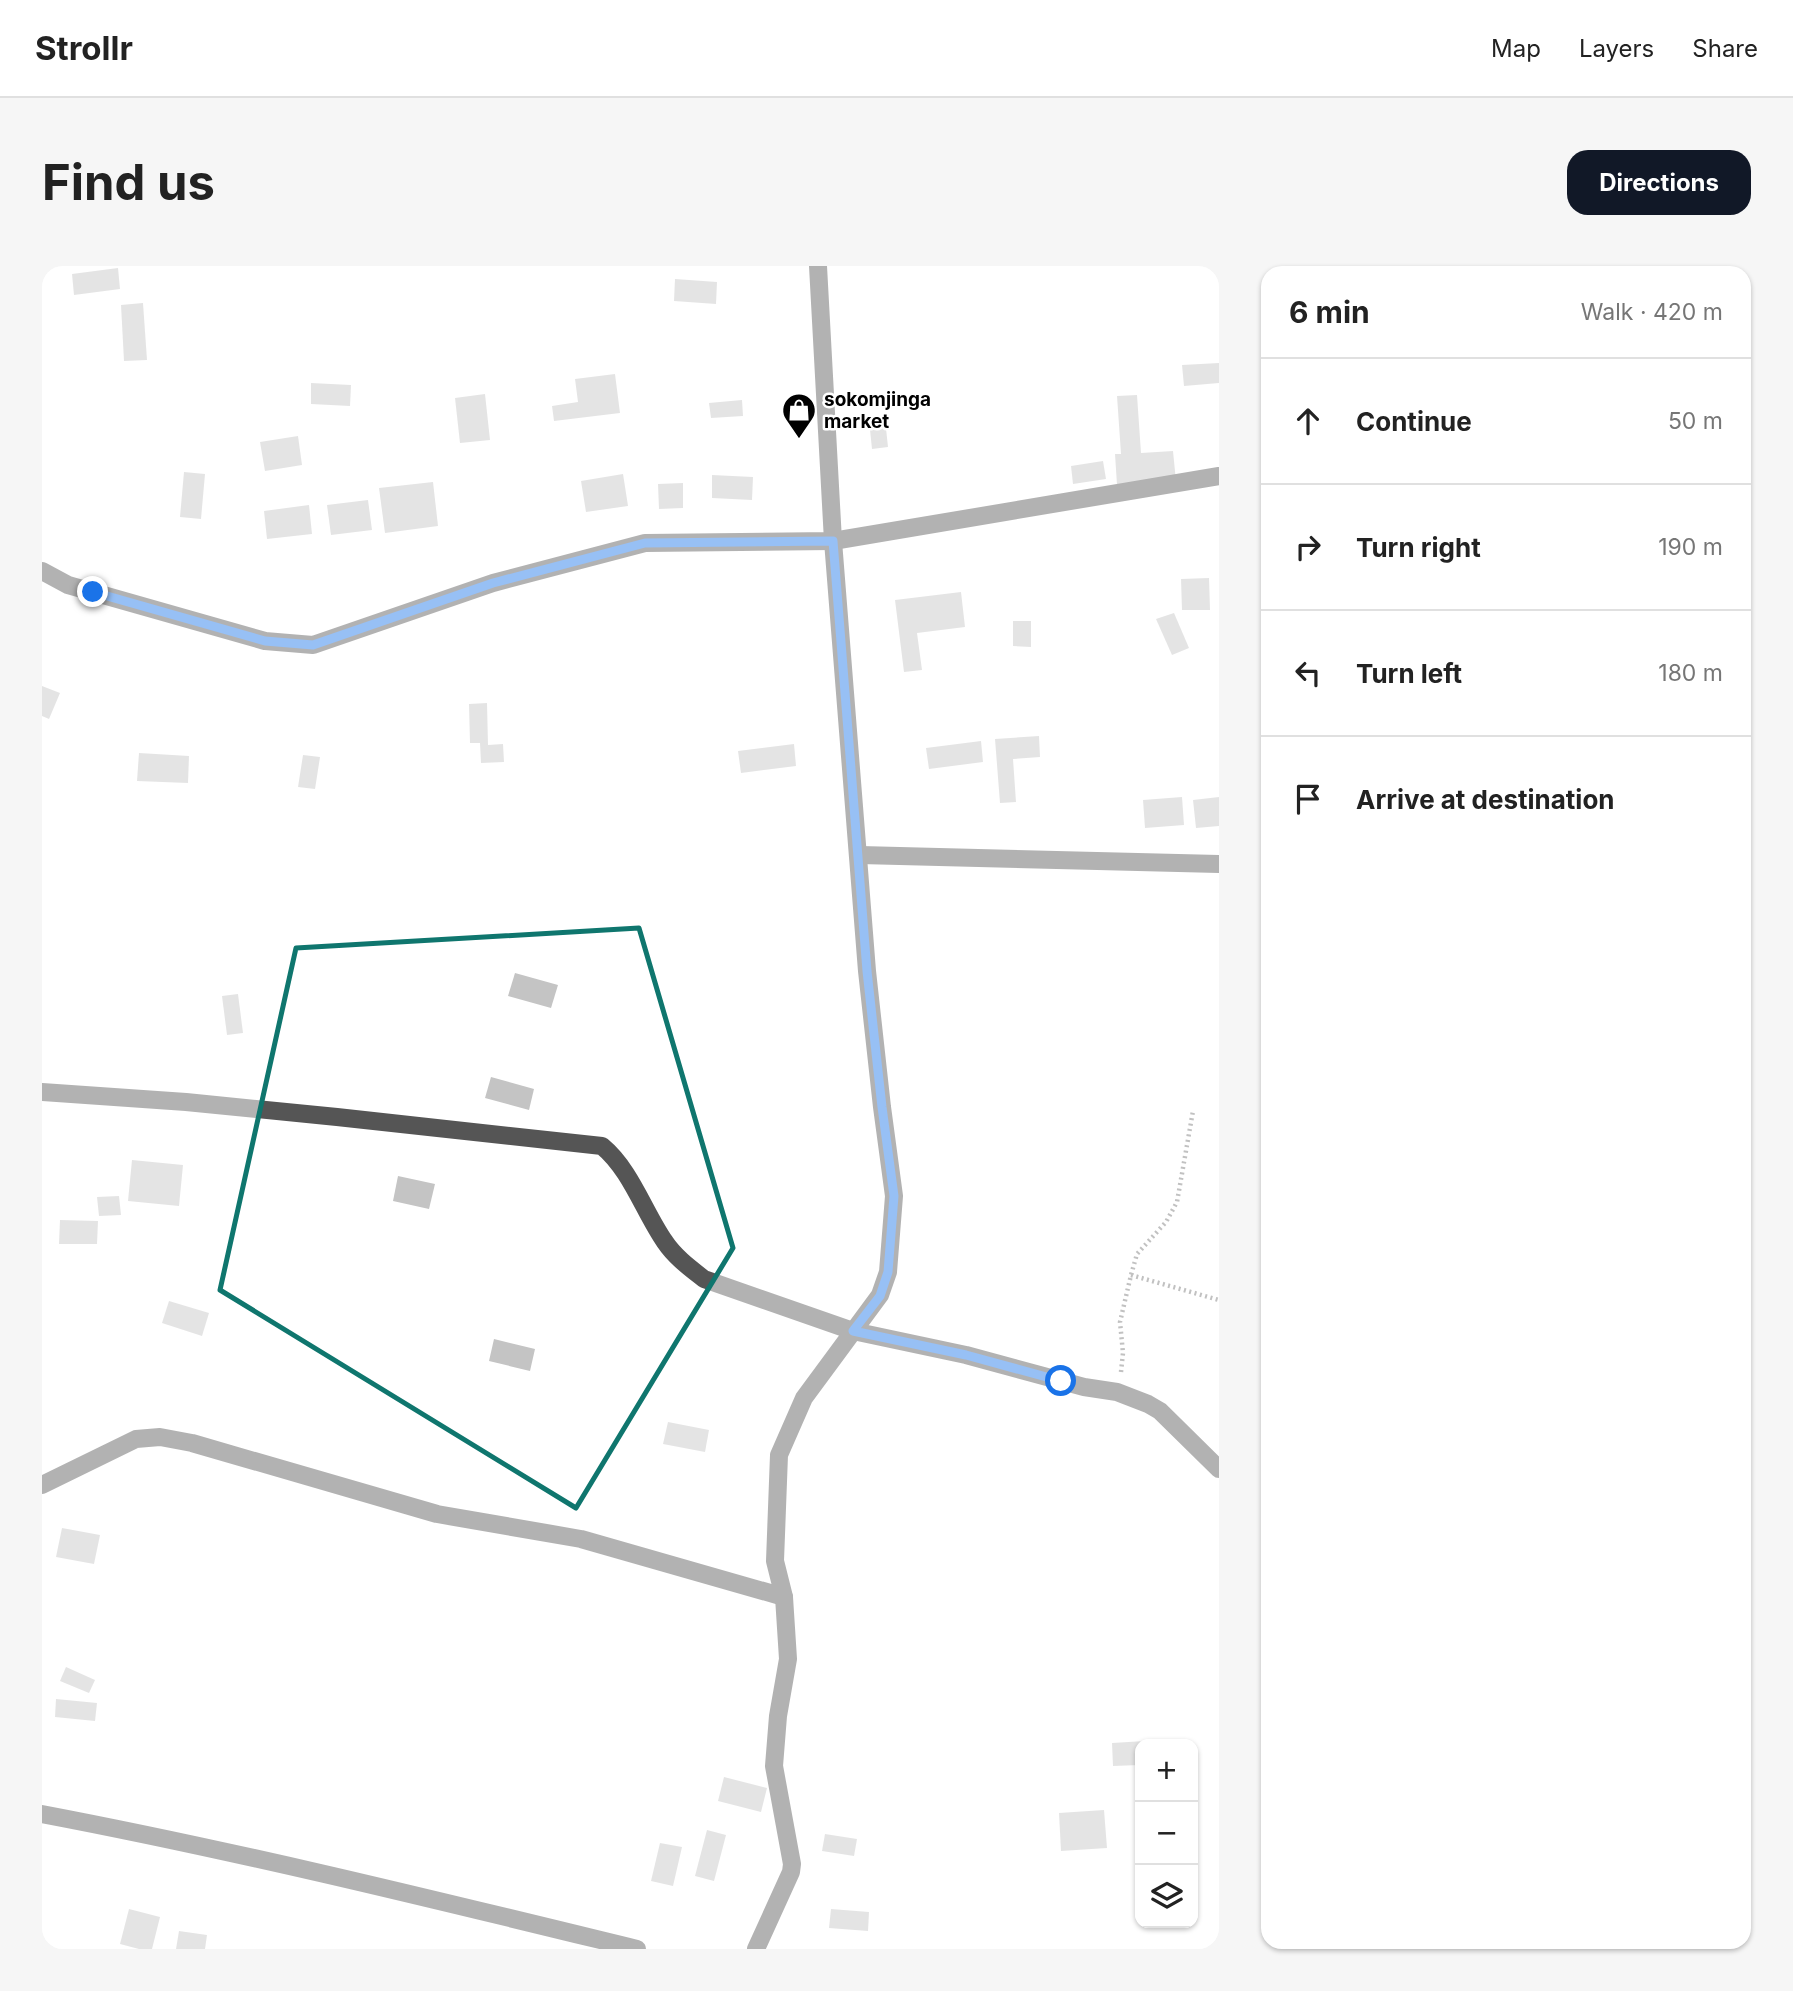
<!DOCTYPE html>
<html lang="en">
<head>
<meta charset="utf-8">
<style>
	body { margin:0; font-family:Inter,sans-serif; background:#f6f6f6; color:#222 }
	.controls { position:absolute; right:21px; bottom:21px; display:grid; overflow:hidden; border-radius:14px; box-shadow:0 2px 5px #0004 }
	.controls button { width:63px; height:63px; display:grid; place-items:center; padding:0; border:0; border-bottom:2px solid #e0e0e0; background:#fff; color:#222; font:35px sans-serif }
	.stop { position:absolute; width:21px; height:21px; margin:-16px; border:5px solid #1a73e8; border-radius:50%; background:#fff }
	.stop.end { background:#1a73e8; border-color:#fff; box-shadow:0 2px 7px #0008 }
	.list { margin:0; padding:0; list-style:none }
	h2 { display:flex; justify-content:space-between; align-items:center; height:91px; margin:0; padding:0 28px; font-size:30px }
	h2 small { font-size:23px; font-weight:400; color:#767676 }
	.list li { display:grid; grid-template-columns:46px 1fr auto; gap:21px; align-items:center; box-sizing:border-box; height:126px; padding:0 28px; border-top:2px solid #e0e0e0 }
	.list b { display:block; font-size:26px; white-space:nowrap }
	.list em { font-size:23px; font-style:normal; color:#767676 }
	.icon { flex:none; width:38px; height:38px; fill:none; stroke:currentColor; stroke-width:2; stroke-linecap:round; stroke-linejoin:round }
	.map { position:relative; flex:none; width:1177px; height:1683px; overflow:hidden; border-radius:21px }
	header { display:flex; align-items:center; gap:42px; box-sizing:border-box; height:98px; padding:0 35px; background:#fff; border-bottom:2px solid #e0e0e0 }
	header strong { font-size:33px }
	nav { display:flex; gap:38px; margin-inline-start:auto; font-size:24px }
	.intro { display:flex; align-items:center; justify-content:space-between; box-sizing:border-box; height:168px; padding:0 42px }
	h1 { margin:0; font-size:49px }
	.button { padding:18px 32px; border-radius:21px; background:#111827; color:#fff; font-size:24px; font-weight:700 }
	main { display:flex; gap:42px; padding:0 42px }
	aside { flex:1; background:#fff; border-radius:21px; box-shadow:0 2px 5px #0004 }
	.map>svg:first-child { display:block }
	.building { fill:#c4c4c4 }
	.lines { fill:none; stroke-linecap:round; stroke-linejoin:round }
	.path { stroke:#777; stroke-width:4.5; stroke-dasharray:2 3.5; stroke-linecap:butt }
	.minor { stroke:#555; stroke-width:18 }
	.route { stroke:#1a73e8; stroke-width:9 }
	.marked { fill:none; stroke:#0f766e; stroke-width:5; stroke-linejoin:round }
	.labels { text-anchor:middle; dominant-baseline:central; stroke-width:5; stroke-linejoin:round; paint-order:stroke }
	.poi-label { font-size:19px; font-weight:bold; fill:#000; stroke:#fff; text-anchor:start }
</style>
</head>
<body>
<header>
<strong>Strollr</strong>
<nav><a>Map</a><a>Layers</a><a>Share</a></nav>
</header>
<div class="intro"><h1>Find us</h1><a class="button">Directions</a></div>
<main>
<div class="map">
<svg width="1177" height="1683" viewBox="0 0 1177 1683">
	<rect width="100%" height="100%" fill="#fff"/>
	<g class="building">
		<polygon points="76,2 78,23 32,29 30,8"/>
		<polygon points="633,13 675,16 674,38 632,35"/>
		<polygon points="101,37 105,94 82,95 79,39"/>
		<polygon points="1177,97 1177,117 1142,120 1140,99"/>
		<polygon points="573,108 578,147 512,155 510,140 536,136 533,113"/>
		<polygon points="269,117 309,119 308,140 269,138"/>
		<polygon points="443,128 448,174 418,177 413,132"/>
		<polygon points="1095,129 1099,187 1131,185 1134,215 1075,219 1073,188 1079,188 1075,130"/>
		<polygon points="700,134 701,150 669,152 667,137"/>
		<polygon points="843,153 846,181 830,183 827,154"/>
		<polygon points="256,170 260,199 223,205 218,176"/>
		<polygon points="1061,195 1064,213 1031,218 1029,200"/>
		<polygon points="142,206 163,208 159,253 138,251"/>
		<polygon points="581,208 586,240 544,246 539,215"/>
		<polygon points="670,209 711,211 710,234 670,232"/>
		<polygon points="391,216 396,260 343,267 337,222"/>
		<polygon points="641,217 641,242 617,243 616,218"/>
		<polygon points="326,234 330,264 289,269 285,239"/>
		<polygon points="267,239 270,268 225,273 222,245"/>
		<polygon points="1167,312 1168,344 1140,344 1139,313"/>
		<polygon points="919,326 923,361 875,367 880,404 862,406 853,334"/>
		<polygon points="1132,347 1147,382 1130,389 1114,353"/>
		<polygon points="971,355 989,355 989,381 971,380"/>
		<polygon points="0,420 18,427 7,453 0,450"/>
		<polygon points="445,437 446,479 461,478 462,496 439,497 438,477 428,477 427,438"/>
		<polygon points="997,470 998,491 971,493 974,536 958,537 953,473"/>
		<polygon points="939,475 941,496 887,503 884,482"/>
		<polygon points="752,478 754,500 699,507 696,485"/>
		<polygon points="97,487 147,490 146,517 95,515"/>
		<polygon points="261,489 278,491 273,523 256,521"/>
		<polygon points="1140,531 1142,559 1103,562 1101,534"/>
		<polygon points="1177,531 1177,560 1154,562 1151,534"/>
		<polygon points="473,707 516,719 509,742 466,730"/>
		<polygon points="196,728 201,767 185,769 180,730"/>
		<polygon points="449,811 492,823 487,844 443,832"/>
		<polygon points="90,894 141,899 137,940 86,935"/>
		<polygon points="356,910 393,918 387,943 351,935"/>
		<polygon points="77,930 79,949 57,950 55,931"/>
		<polygon points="18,954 56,955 55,978 17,978"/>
		<polygon points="127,1035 167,1047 160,1070 120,1057"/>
		<polygon points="452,1073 493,1083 488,1105 447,1095"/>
		<polygon points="626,1156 667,1164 663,1186 621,1178"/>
		<polygon points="20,1262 58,1269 52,1298 14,1291"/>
		<polygon points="24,1401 53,1414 47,1427 18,1415"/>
		<polygon points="14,1433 55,1437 53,1455 13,1451"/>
		<polygon points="1119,1474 1120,1478 1098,1478 1098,1499 1071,1500 1070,1477"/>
		<polygon points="682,1511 725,1522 719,1546 676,1535"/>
		<polygon points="1062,1544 1065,1582 1019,1585 1017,1547"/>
		<polygon points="665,1564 684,1569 672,1615 653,1610"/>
		<polygon points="783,1568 815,1573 812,1590 780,1585"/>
		<polygon points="618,1577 640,1581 631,1620 609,1615"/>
		<polygon points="87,1643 118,1651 110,1683 97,1683 78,1678"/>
		<polygon points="789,1643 827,1646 826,1665 787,1662"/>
		<polygon points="137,1665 165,1669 163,1683 134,1683"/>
	</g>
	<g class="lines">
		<g class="path">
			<polyline points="1089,1009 1177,1034"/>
			<polyline points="1079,1106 1081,1087 1078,1056 1089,1009 1095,988 1124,956 1135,936 1151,845"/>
		</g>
		<g class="minor">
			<polyline points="0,305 26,319 223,375 271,379 451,317 603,277 791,275 1177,210"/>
			<polyline points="818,589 1177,598"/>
			<path d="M0,826L144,836L295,851L560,880C589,904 602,946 623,976C633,991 648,1002 662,1013L811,1065L924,1089L1042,1121L1075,1126L1106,1138L1118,1145L1177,1203"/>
			<polyline points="0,1219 94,1173 118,1171 150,1177 395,1248 539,1273 742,1331"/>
			<path d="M0,1548C200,1586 398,1635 595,1683"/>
			<polyline points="714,1683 749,1606 750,1598 732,1500 736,1450 746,1393 742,1331 733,1295 737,1189 762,1132 838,1029 846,1006 852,930 840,841 825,705 791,275 776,0"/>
		</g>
	</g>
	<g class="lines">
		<polyline class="route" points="51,326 223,375 271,379 451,317 603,277 791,275 825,705 840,841 852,930 846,1006 838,1030 811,1065 924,1089 1019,1115"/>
	</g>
	<path d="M0 0H1177V1683H0ZM597,662L691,982L534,1242L178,1024L254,682Z" fill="#fff" fill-opacity=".55" fill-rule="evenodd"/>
	<path class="marked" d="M597,662L691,982L534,1242L178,1024L254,682Z"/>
	<defs>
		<g id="shop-pin" transform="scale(1.75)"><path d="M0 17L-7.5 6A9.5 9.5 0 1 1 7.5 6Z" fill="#000" stroke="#fff"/><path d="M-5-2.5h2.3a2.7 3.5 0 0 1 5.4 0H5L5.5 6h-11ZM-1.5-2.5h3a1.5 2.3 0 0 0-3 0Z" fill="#fff"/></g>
	</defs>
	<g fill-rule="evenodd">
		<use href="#shop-pin" x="757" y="144"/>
	</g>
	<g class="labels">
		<g class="poi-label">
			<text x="782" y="133">sokomjinga<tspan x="782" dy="22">market</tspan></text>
		</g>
	</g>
</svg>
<div class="controls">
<button>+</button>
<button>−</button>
<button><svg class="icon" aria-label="layers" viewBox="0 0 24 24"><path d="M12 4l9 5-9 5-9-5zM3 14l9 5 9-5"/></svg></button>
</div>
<div class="stop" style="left:1019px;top:1115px"></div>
<div class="stop end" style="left:51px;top:326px"></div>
</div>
<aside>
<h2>6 min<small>Walk · 420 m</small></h2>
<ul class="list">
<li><svg class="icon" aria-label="ahead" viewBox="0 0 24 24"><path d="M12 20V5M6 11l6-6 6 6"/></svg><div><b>Continue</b></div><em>50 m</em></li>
<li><svg class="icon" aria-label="right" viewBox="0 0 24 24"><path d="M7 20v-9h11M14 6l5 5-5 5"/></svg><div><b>Turn right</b></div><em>190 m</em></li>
<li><svg class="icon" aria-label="left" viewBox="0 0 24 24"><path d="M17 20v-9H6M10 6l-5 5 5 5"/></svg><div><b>Turn left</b></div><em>180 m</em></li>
<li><svg class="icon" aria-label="arrive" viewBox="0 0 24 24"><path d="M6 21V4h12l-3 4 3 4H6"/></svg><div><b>Arrive at destination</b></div></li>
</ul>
</aside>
</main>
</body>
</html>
